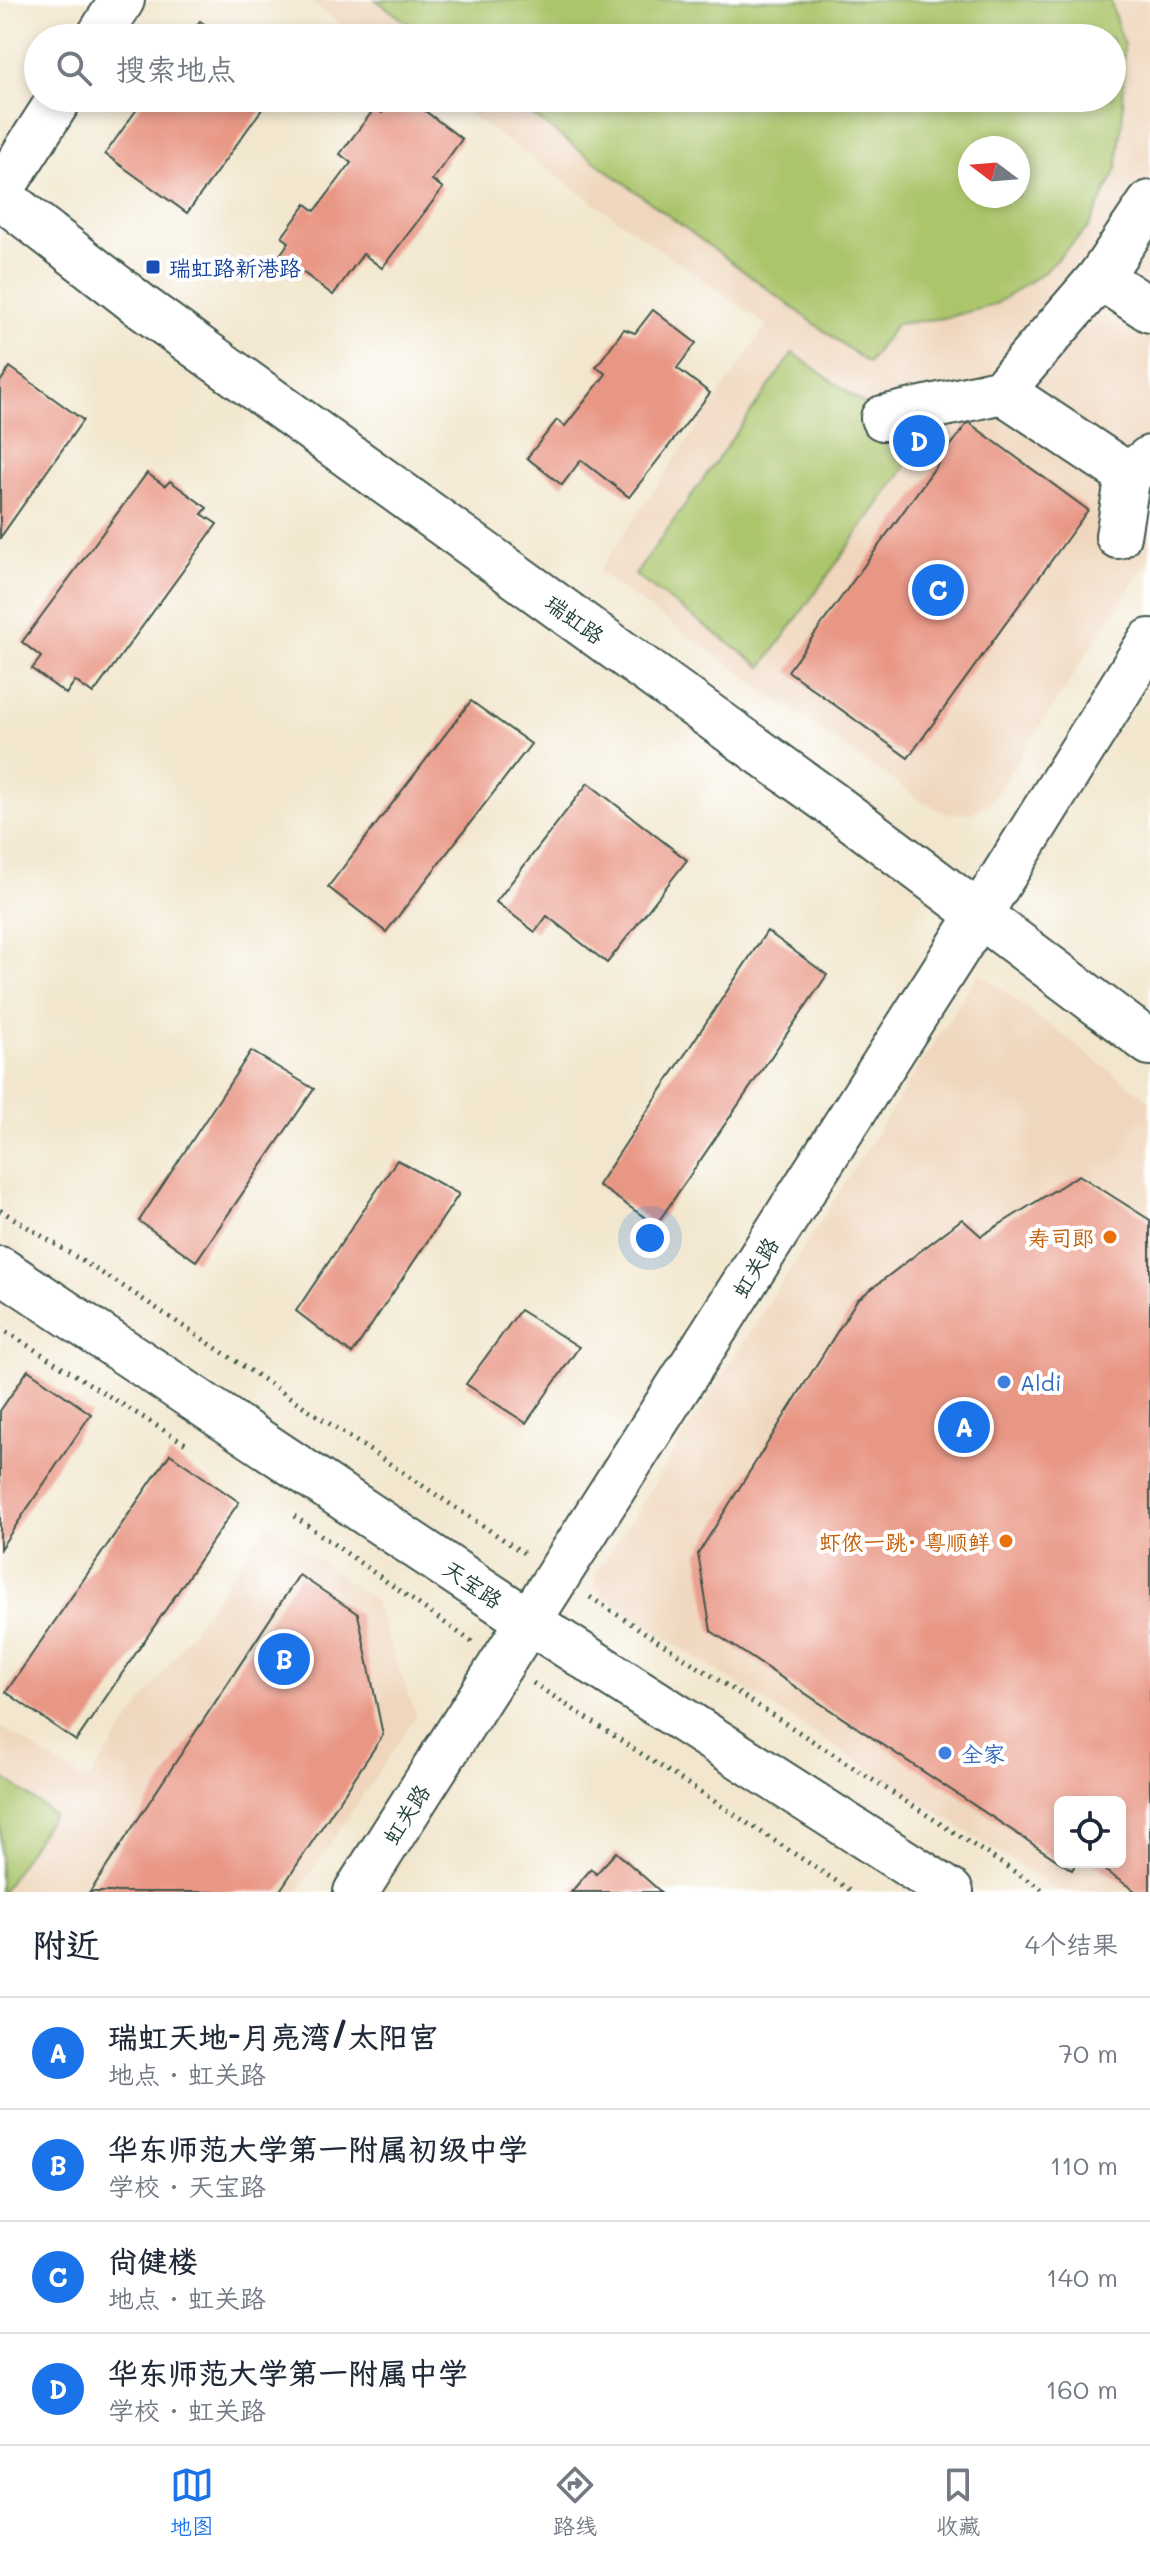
<!DOCTYPE html>
<html lang="zh">
<head>
<meta charset="utf-8">
<style>
	body { margin:0; font-family:Mali,"LXGW WenKai TC",sans-serif; background:#f6f6f7; color:#1f2937 }
	.controls { position:absolute; right:24px; bottom:24px; display:grid; overflow:hidden; border-radius:12px; box-shadow:0 4px 12px #0003 }
	.controls button { width:72px; height:72px; display:grid; place-items:center; padding:0; border:0; border-bottom:2px solid #e0e1e3; background:#fff; color:#1f2937; font:40px sans-serif }
	.compass { position:absolute; left:958px; top:136px; width:72px; height:72px; border-radius:50%; background:#fff; box-shadow:0 4px 12px #0003; rotate:286deg }
	.you { position:absolute; left:650px; top:1238px; width:28px; height:28px; margin:-20px; border:6px solid #fff; border-radius:50%; background:#1a73e8; box-shadow:0 0 0 12px #1a73e833 }
	.badge { display:grid; place-items:center; width:52px; height:52px; border-radius:50%; background:#1a73e8; color:#fff; font-size:26px; font-weight:700 }
	.pin { position:absolute; translate:-50% -50%; border:4px solid #fff; box-shadow:0 2px 8px #0006 }
	.list { margin:0; padding:0; list-style:none }
	h2 { display:flex; justify-content:space-between; align-items:center; height:104px; margin:0; padding:0 32px; font-size:34px }
	h2 small { font-size:26px; font-weight:400; color:#747a83 }
	.list li { display:grid; grid-template-columns:52px 1fr auto; gap:24px; align-items:center; box-sizing:border-box; height:112px; padding:0 32px; border-top:2px solid #e0e1e3 }
	.list b { display:block; font-size:30px; white-space:nowrap }
	.list p { margin:0; font-size:26px; white-space:nowrap; color:#747a83 }
	.list em { font-size:26px; font-style:normal; color:#747a83 }
	.icon { flex:none; width:44px; height:44px; fill:none; stroke:currentColor; stroke-width:2; stroke-linecap:round; stroke-linejoin:round }
	.map { position:relative; flex:none; width:1150px; height:1892px; overflow:hidden }
	.search { position:absolute; background:#fff; box-shadow:0 4px 12px #0003; left:24px; right:24px; top:24px; height:88px; display:flex; align-items:center; gap:20px; box-sizing:border-box; padding:0 28px; border-radius:44px; color:#747a83; font-size:30px }
	.sheet { height:552px; background:#fff }
	nav { display:flex; justify-content:space-around; align-items:center; box-sizing:border-box; height:112px; border-top:2px solid #e0e1e3; background:#fff; font-size:22px; color:#747a83 }
	nav a { display:grid; justify-items:center; gap:4px }
	nav .on { color:#1a73e8 }
	.map>svg:first-child { display:block }
	.built { fill:#efd6bc; fill-rule:evenodd }
	.green { fill:#abc56b; stroke:#658150; stroke-width:2; fill-rule:evenodd }
	.building { fill:#e99785 }
	.lines { fill:none; stroke-linecap:round; stroke-linejoin:round }
	.minor-casing { stroke:#3f564b; stroke-width:48 }
	.path { stroke:#3f564b; stroke-width:5; stroke-dasharray:2 6; stroke-linecap:butt }
	.minor { stroke:#fff; stroke-width:44 }
	.transit-dot { fill:#1a4fb4; stroke:#fff; stroke-width:3 }
	.food-dot { fill:#e8710a; stroke:#fff; stroke-width:3 }
	.shop-dot { fill:#3f7fe0; stroke:#fff; stroke-width:3 }
	.labels { text-anchor:middle; dominant-baseline:central; stroke-width:8; stroke-linejoin:round; paint-order:stroke }
	.transit-label { font-size:22px; fill:#164399; stroke:#fff; text-anchor:start }
	.street-label { font-size:22px; fill:#1f3d34; stroke:#fff }
	.food-label { font-size:22px; fill:#c56008; stroke:#fff; text-anchor:end }
	.shop-label { font-size:22px; fill:#366cbe; stroke:#fff; text-anchor:start }
</style>
</head>
<body>
<div class="map">
<svg width="1150" height="1892" viewBox="0 0 1150 1892">
	<rect width="100%" height="100%" fill="#fff"/>
	<filter id="ink" filterUnits="userSpaceOnUse"><feTurbulence type="fractalNoise" baseFrequency=".0125" numOctaves="2"/><feDisplacementMap in="SourceGraphic" scale="16" xChannelSelector="R" yChannelSelector="G"/><feConvolveMatrix kernelMatrix="1 2 1 2 8 2 1 2 1" color-interpolation-filters="sRGB"/></filter>
	<filter id="wash" filterUnits="userSpaceOnUse"><feTurbulence type="fractalNoise" baseFrequency=".006" numOctaves="4" result="noise"/><feDisplacementMap in="SourceGraphic" scale="32" xChannelSelector="R" yChannelSelector="G"/><feGaussianBlur stdDeviation="1.8" result="paint"/><feColorMatrix in="noise" values="0 0 0 0 0 0 0 0 0 0 0 0 0 0 0 0 0 1.4 0 .05"/><feComposite in="paint" operator="in"/></filter>
	<g filter="url(#wash)">
		<rect width="100%" height="100%" fill="#f2e7ce"/>
		<g class="built">
			<path d="M307,0H1150V557L991,802L971,813L948,814L921,801L598,572L767,325L446,98H1112V38H361ZM970,148H1018V196H970Z"/>
			<path d="M979,972L1150,1101V1892H1060L601,1596L594,1586L596,1574ZM1060,1802H1120V1862H1060Z"/>
			<polygon points="267,1523 375,1601 416,1716 298,1892 0,1892 0,1726 87,1782"/>
		</g>
		<g class="green">
			<path d="M376,0H1110L1124,46L1123,112L1117,169L1088,228L1044,272L994,305L944,318L896,324L868,363L509,98H1112V38H428ZM1018,148V196H970V148Z"/>
			<polygon points="793,353 921,445 762,667 635,575"/>
			<polygon points="0,1775 53,1814 2,1892 0,1892"/>
		</g>
		<g id="blocks">
			<g class="building">
				<polygon points="200,21 224,38 188,38"/>
				<polygon points="145,98 270,98 187,213 105,154"/>
				<polygon points="393,98 408,98 462,139 432,180 443,188 382,268 363,254 333,295 280,255 289,242 282,237 306,204 315,211 351,163 340,154 375,108 382,113"/>
				<polygon points="653,310 696,343 677,368 710,393 629,497 581,460 562,485 527,458 557,420 565,426 606,374 596,367 624,329 635,333"/>
				<polygon points="10,367 83,420 0,538 0,382"/>
				<polygon points="968,422 1088,510 908,758 788,671"/>
				<polygon points="147,473 165,486 170,481 207,508 202,514 217,524 93,694 75,681 66,694 32,669 41,657 22,642"/>
				<polygon points="471,701 531,744 386,932 328,887"/>
				<polygon points="588,783 687,860 607,963 547,916 535,932 496,902"/>
				<polygon points="767,931 827,975 656,1225 598,1185"/>
				<polygon points="251,1051 314,1089 196,1261 139,1221"/>
				<polygon points="397,1160 459,1194 352,1354 296,1311"/>
				<polygon points="1079,1175 1150,1220 1150,1892 1137,1892 1092,1862 1120,1862 1120,1802 1060,1802 1060,1862 1077,1862 1072,1870 711,1631 698,1554 857,1300 962,1219 981,1236"/>
				<polygon points="520,1310 579,1347 526,1423 466,1384"/>
				<polygon points="28,1370 91,1414 0,1549 0,1411"/>
				<polygon points="170,1454 239,1502 76,1741 6,1692"/>
				<polygon points="299,1575 358,1614 383,1735 279,1892 90,1892"/>
				<polygon points="616,1852 661,1892 571,1892 591,1869 596,1874"/>
			</g>
		</g>
	</g>
	<g filter="url(#ink)">
		<use href="#blocks" fill-opacity="0" stroke="#3f564b" stroke-width="2"/>
		<g class="lines">
			<g class="minor-casing">
				<g id="minor">
					<polyline points="98,38 122,0"/>
					<polyline points="0,192 60,98"/>
					<polyline points="0,196 145,309 832,804 1150,1043"/>
					<polyline points="1100,277 1150,203"/>
					<polyline points="1150,310 1100,277 1002,391 1128,475 1150,458"/>
					<polyline points="883,418 1002,391"/>
					<polyline points="1118,536 1128,475"/>
					<polyline points="0,1269 530,1622 951,1892"/>
					<polyline points="356,1892 979,915 1150,641"/>
				</g>
			</g>
			<g class="path">
				<polyline points="0,1210 129,1290 525,1554"/>
				<polyline points="0,1328 189,1446"/>
				<polyline points="294,1516 472,1642"/>
				<polyline points="590,1597 1046,1892"/>
				<polyline points="533,1683 853,1892"/>
			</g>
			<use href="#minor" class="minor"/>
		</g>
	</g>
	<rect class="transit-dot" x="145" y="259" width="16" height="16" rx="4"/>
	<g class="food-dot">
		<circle cx="1110" cy="1237" r="8"/>
		<circle cx="1006" cy="1541" r="8"/>
	</g>
	<g class="shop-dot">
		<circle cx="1004" cy="1382" r="8"/>
		<circle cx="945" cy="1753" r="8"/>
	</g>
	<g class="labels">
		<g class="transit-label">
			<text x="169" y="267">瑞虹路新港路</text>
		</g>
		<g class="street-label">
			<text transform="translate(575 619) rotate(36)">瑞虹路</text>
			<text transform="translate(755 1267) rotate(-58)">虹关路</text>
			<text transform="translate(473 1584) rotate(34)">天宝路</text>
			<text transform="translate(406 1814) rotate(-57)">虹关路</text>
		</g>
		<g class="food-label">
			<text x="1094" y="1237">寿司郎</text>
			<text x="990" y="1541">虾侬一跳· 粤顺鲜</text>
		</g>
		<g class="shop-label">
			<text x="1020" y="1382">Aldi</text>
			<text x="961" y="1753">全家</text>
		</g>
	</g>
</svg>
<div class="controls">
<button><svg class="icon" aria-label="locate" viewBox="0 0 24 24"><circle cx="12" cy="12" r="6"/><path d="M12 2v4M12 18v4M2 12h4M18 12h4"/></svg></button>
</div>
<svg class="compass" viewBox="-18 -18 36 36"><path d="M0-13l5 13h-10z" fill="#e53935"/><path d="M0 13l5-13h-10z" fill="#747a83"/></svg>
<div class="you"></div>
<div class="pin badge" style="left:964px;top:1427px">A</div>
<div class="pin badge" style="left:284px;top:1659px">B</div>
<div class="pin badge" style="left:938px;top:590px">C</div>
<div class="pin badge" style="left:919px;top:441px">D</div>
<div class="search"><svg class="icon" aria-label="search" viewBox="0 0 24 24"><circle cx="10" cy="10" r="6"/><path d="M15 15l6 6"/></svg>搜索地点</div>
</div>
<section class="sheet">
<h2>附近<small>4个结果</small></h2>
<ul class="list">
<li><span class="badge">A</span><div><b>瑞虹天地-月亮湾/太阳宫</b><p>地点 · 虹关路</p></div><em>70 m</em></li>
<li><span class="badge">B</span><div><b>华东师范大学第一附属初级中学</b><p>学校 · 天宝路</p></div><em>110 m</em></li>
<li><span class="badge">C</span><div><b>尚健楼</b><p>地点 · 虹关路</p></div><em>140 m</em></li>
<li><span class="badge">D</span><div><b>华东师范大学第一附属中学</b><p>学校 · 虹关路</p></div><em>160 m</em></li>
</ul>
</section>
<nav>
<a class="on"><svg class="icon" aria-label="map" viewBox="0 0 24 24"><path d="M3 6l6-2 6 2 6-2v14l-6 2-6-2-6 2zM9 4v14M15 6v14"/></svg>地图</a>
<a><svg class="icon" aria-label="directions" viewBox="0 0 24 24"><path d="M12 3l9 9-9 9-9-9zM9 14v-3h6M13 9l2 2-2 2"/></svg>路线</a>
<a><svg class="icon" aria-label="saved" viewBox="0 0 24 24"><path d="M7 4h10v16l-5-4-5 4z"/></svg>收藏</a>
</nav>
</body>
</html>
